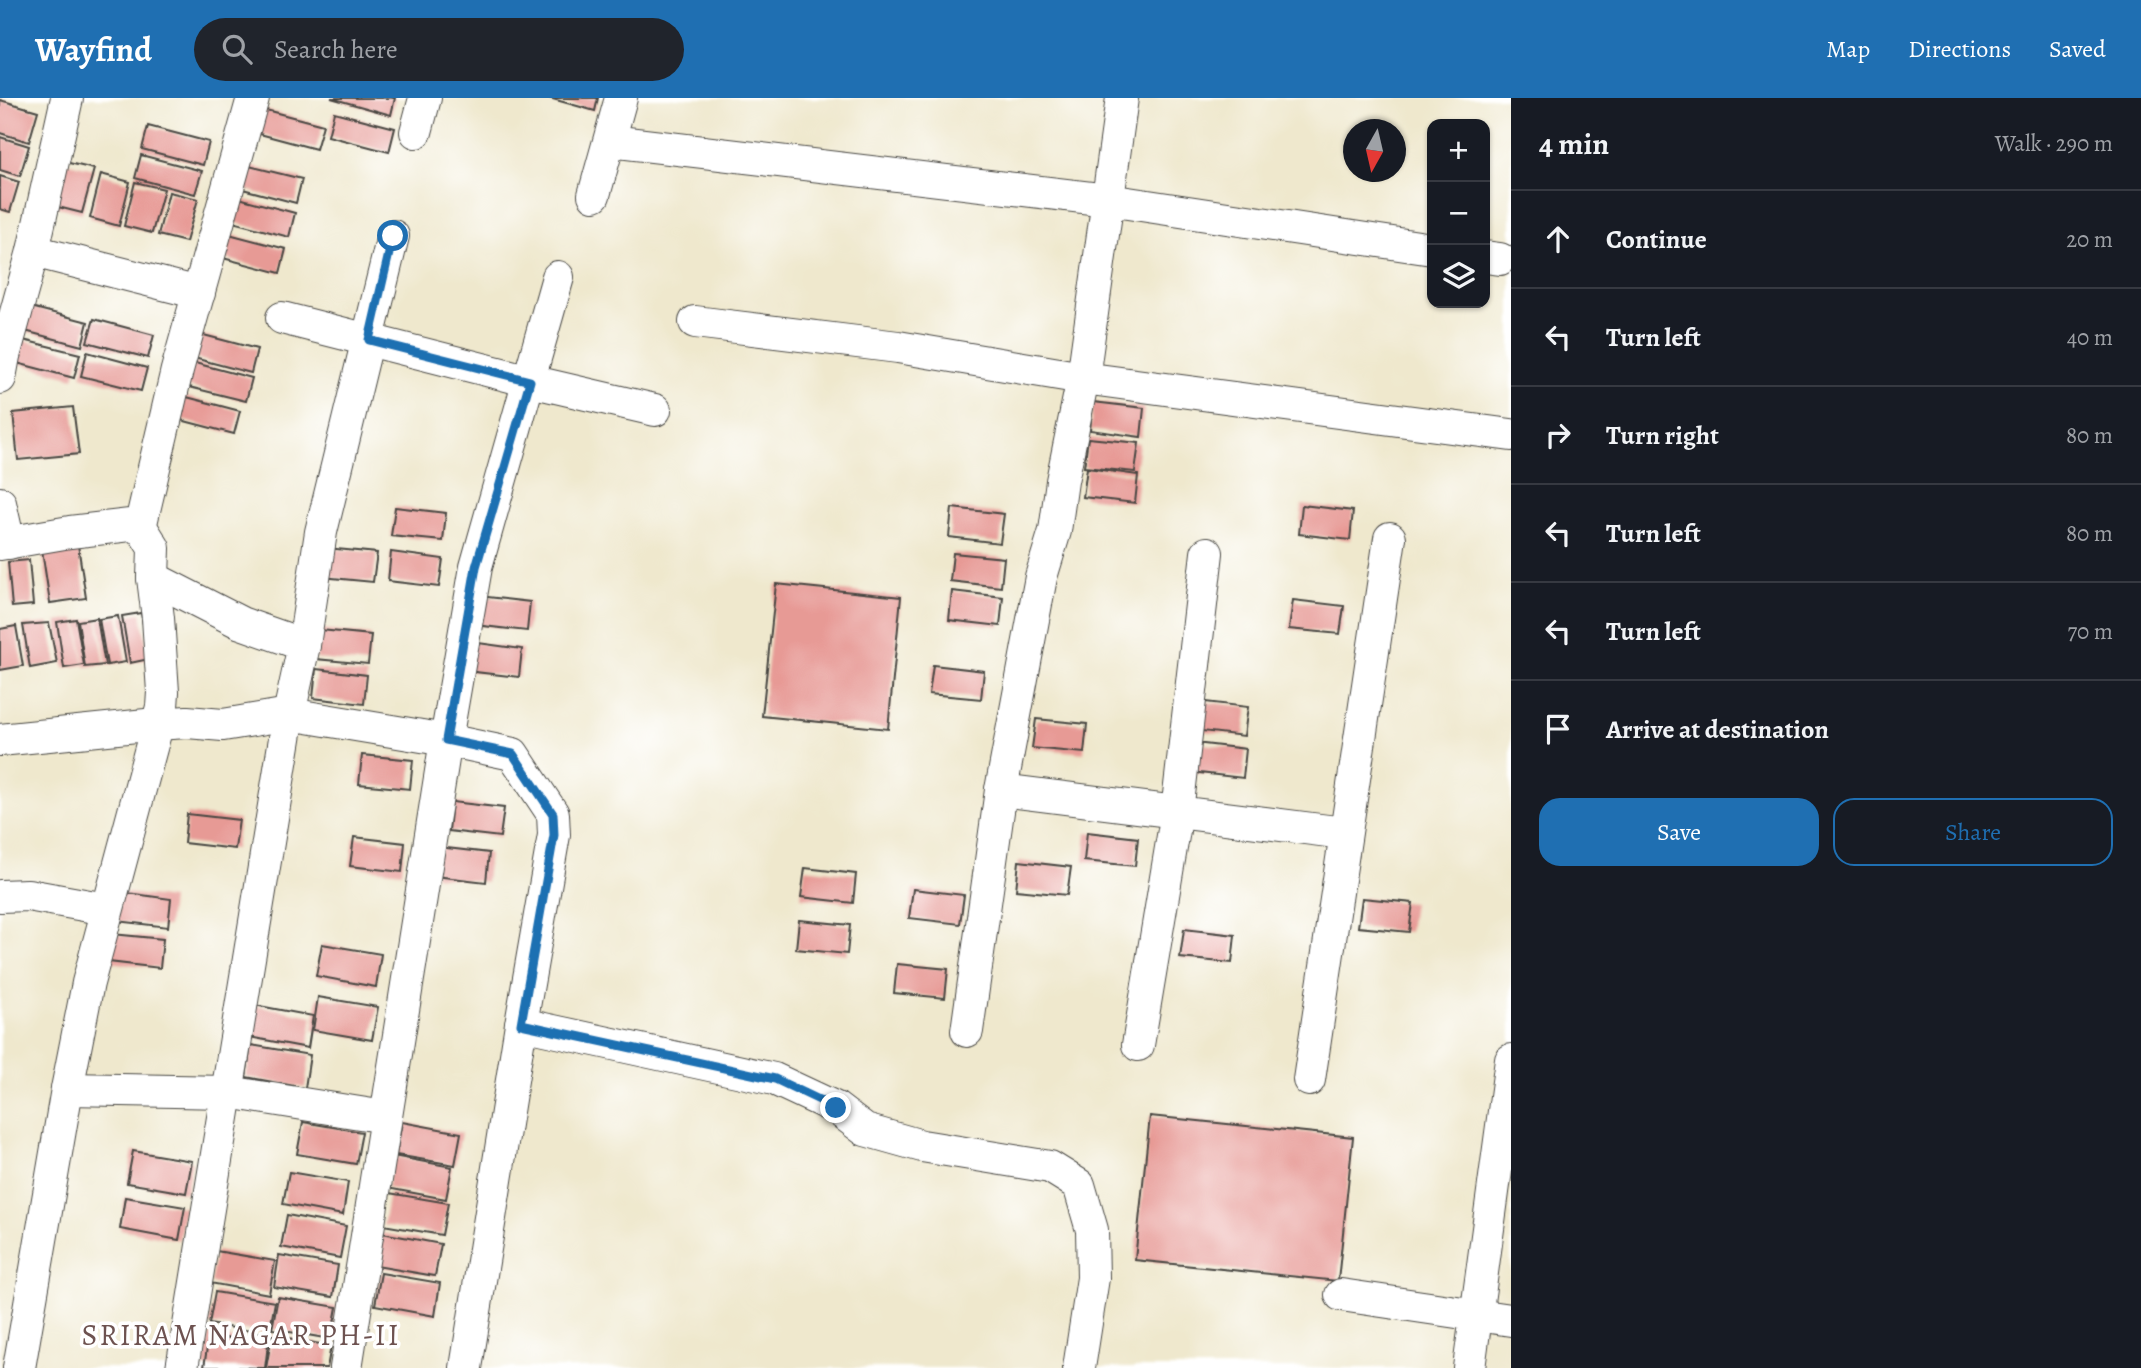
<!DOCTYPE html>
<html lang="en">
<head>
<meta charset="utf-8">
<style>
	body { margin:0; font-family:Alegreya,serif; background:#20242c; color:#f1f3f6 }
	.controls { position:absolute; right:21px; top:21px; display:grid; overflow:hidden; border-radius:14px; box-shadow:0 2px 5px #0004 }
	.controls button { width:63px; height:63px; display:grid; place-items:center; padding:0; border:0; border-bottom:2px solid #363941; background:#171b24; color:#f1f3f6; font:35px sans-serif }
	.compass { position:absolute; left:1343px; top:21px; width:63px; height:63px; border-radius:50%; background:#171b24; box-shadow:0 2px 5px #0004; rotate:188deg }
	.stop { position:absolute; width:21px; height:21px; margin:-16px; border:5px solid #1f6fb2; border-radius:50%; background:#fff }
	.stop.end { background:#1f6fb2; border-color:#fff; box-shadow:0 2px 7px #0008 }
	.list { margin:0; padding:0; list-style:none }
	h2 { display:flex; justify-content:space-between; align-items:center; height:91px; margin:0; padding:0 28px; font-size:30px }
	h2 small { font-size:23px; font-weight:400; color:#9ea1a6 }
	.list li { display:grid; grid-template-columns:46px 1fr auto; gap:21px; align-items:center; box-sizing:border-box; height:98px; padding:0 28px; border-top:2px solid #363941 }
	.list b { display:block; font-size:26px; white-space:nowrap }
	.list em { font-size:23px; font-style:normal; color:#9ea1a6 }
	.actions { display:flex; gap:14px; padding:21px 28px }
	.actions a { flex:1; padding:16px 0; border:2px solid #1f6fb2; border-radius:21px; text-align:center; font-size:24px; color:#1f6fb2 }
	.actions .main { background:#1f6fb2; color:#fff }
	.icon { flex:none; width:38px; height:38px; fill:none; stroke:currentColor; stroke-width:2; stroke-linecap:round; stroke-linejoin:round }
	.map { position:relative; flex:none; width:1511px; height:1270px; overflow:hidden }
	header { display:flex; align-items:center; gap:42px; box-sizing:border-box; height:98px; padding:0 35px; background:#1f6fb2; color:#fff }
	header strong { font-size:33px }
	nav { display:flex; gap:38px; margin-inline-start:auto; font-size:24px }
	.search { width:490px; height:63px; background:#20242c; display:flex; align-items:center; gap:18px; box-sizing:border-box; padding:0 24px; border-radius:38px; color:#9ea1a6; font-size:26px }
	main { display:flex }
	aside { flex:1; background:#171b24 }
	.map>svg:first-child { display:block }
	.building { fill:#e79a95 }
	.lines { fill:none; stroke-linecap:round; stroke-linejoin:round }
	.minor-casing { stroke:#484743; stroke-width:34 }
	.minor { stroke:#fff; stroke-width:32 }
	.route { stroke:#1f6fb2; stroke-width:9 }
	.labels { text-anchor:middle; dominant-baseline:central; stroke-width:7; stroke-linejoin:round; paint-order:stroke }
	.neighbourhood-label { font-size:30px; letter-spacing:2px; fill:#6d5250; stroke:#fff }
</style>
</head>
<body>
<header>
<strong>Wayfind</strong>
<div class="search"><svg class="icon" aria-label="search" viewBox="0 0 24 24"><circle cx="10" cy="10" r="6"/><path d="M15 15l6 6"/></svg>Search here</div>
<nav><a>Map</a><a>Directions</a><a>Saved</a></nav>
</header>
<main>
<div class="map">
<svg width="1511" height="1270" viewBox="0 0 1511 1270">
	<rect width="100%" height="100%" fill="#fff"/>
	<filter id="ink" filterUnits="userSpaceOnUse"><feTurbulence type="fractalNoise" baseFrequency=".0143" numOctaves="2"/><feDisplacementMap in="SourceGraphic" scale="14" xChannelSelector="R" yChannelSelector="G"/><feConvolveMatrix kernelMatrix="1 2 1 2 8 2 1 2 1" color-interpolation-filters="sRGB"/></filter>
	<filter id="wash" filterUnits="userSpaceOnUse"><feTurbulence type="fractalNoise" baseFrequency=".00686" numOctaves="4" result="noise"/><feDisplacementMap in="SourceGraphic" scale="28" xChannelSelector="R" yChannelSelector="G"/><feGaussianBlur stdDeviation="1.57" result="paint"/><feColorMatrix in="noise" values="0 0 0 0 0 0 0 0 0 0 0 0 0 0 0 0 0 1.4 0 .05"/><feComposite in="paint" operator="in"/></filter>
	<g filter="url(#wash)">
		<rect width="100%" height="100%" fill="#efe8cd"/>
		<g id="blocks">
			<g class="building">
				<polygon points="331,0 395,0 391,17"/>
				<polygon points="549,0 598,0 595,13"/>
				<polygon points="0,2 38,13 29,44 0,35"/>
				<polygon points="262,11 323,27 316,51 256,35"/>
				<polygon points="334,14 395,30 389,54 328,38"/>
				<polygon points="148,28 209,44 203,67 142,51"/>
				<polygon points="0,39 29,48 20,78 0,72"/>
				<polygon points="141,57 202,73 195,96 135,80"/>
				<polygon points="65,64 94,71 82,115 54,108"/>
				<polygon points="241,66 302,81 296,105 235,89"/>
				<polygon points="101,76 130,84 119,128 90,120"/>
				<polygon points="0,78 19,84 10,114 0,111"/>
				<polygon points="135,84 164,91 152,135 124,128"/>
				<polygon points="169,94 198,101 186,144 158,137"/>
				<polygon points="235,99 295,115 289,139 229,123"/>
				<polygon points="225,135 286,151 280,175 219,159"/>
				<polygon points="27,208 88,224 82,248 21,232"/>
				<polygon points="94,221 154,237 148,260 87,244"/>
				<polygon points="196,235 257,251 251,275 190,259"/>
				<polygon points="19,241 80,256 74,280 13,264"/>
				<polygon points="87,254 147,270 141,293 81,278"/>
				<polygon points="191,264 252,280 246,303 185,288"/>
				<polygon points="179,297 240,313 234,336 173,320"/>
				<polygon points="1093,304 1144,310 1141,339 1090,332"/>
				<polygon points="73,309 79,356 18,362 13,315"/>
				<polygon points="1088,340 1139,345 1135,374 1084,369"/>
				<polygon points="1087,370 1138,377 1135,405 1083,399"/>
				<polygon points="1302,407 1353,413 1350,442 1299,436"/>
				<polygon points="395,409 446,415 443,443 391,438"/>
				<polygon points="952,410 1004,416 1000,445 949,439"/>
				<polygon points="78,447 86,500 50,505 42,452"/>
				<polygon points="326,450 377,455 373,484 322,479"/>
				<polygon points="391,454 443,461 439,489 388,483"/>
				<polygon points="953,455 1004,460 1001,489 950,483"/>
				<polygon points="29,462 33,507 12,509 8,464"/>
				<polygon points="776,486 901,499 888,631 762,618"/>
				<polygon points="952,493 1003,499 1000,528 949,522"/>
				<polygon points="479,498 530,504 527,533 475,527"/>
				<polygon points="1293,502 1344,508 1340,536 1289,531"/>
				<polygon points="141,515 149,561 130,565 122,518"/>
				<polygon points="118,518 126,564 107,567 99,521"/>
				<polygon points="97,520 105,567 85,569 78,523"/>
				<polygon points="76,521 84,567 64,570 57,524"/>
				<polygon points="49,525 57,565 30,570 23,527"/>
				<polygon points="16,528 23,568 0,572 0,531"/>
				<polygon points="320,532 371,537 368,566 316,561"/>
				<polygon points="471,544 522,551 519,579 467,573"/>
				<polygon points="933,567 984,573 981,601 929,596"/>
				<polygon points="316,571 367,577 364,606 313,600"/>
				<polygon points="1197,603 1248,609 1244,638 1193,632"/>
				<polygon points="1036,621 1087,626 1084,655 1032,650"/>
				<polygon points="1195,645 1246,651 1243,680 1191,674"/>
				<polygon points="362,657 413,662 410,691 359,686"/>
				<polygon points="452,704 504,710 500,739 449,733"/>
				<polygon points="187,716 239,722 235,751 184,745"/>
				<polygon points="1087,734 1138,740 1135,768 1084,763"/>
				<polygon points="354,739 405,745 402,774 350,768"/>
				<polygon points="438,749 489,755 486,784 435,778"/>
				<polygon points="1019,763 1071,769 1067,797 1016,792"/>
				<polygon points="805,770 856,776 853,805 801,799"/>
				<polygon points="913,791 964,797 960,826 909,820"/>
				<polygon points="120,794 171,801 168,829 117,823"/>
				<polygon points="1362,800 1413,805 1409,834 1358,829"/>
				<polygon points="799,822 850,827 847,856 796,851"/>
				<polygon points="1184,831 1235,837 1232,865 1180,860"/>
				<polygon points="112,836 163,841 160,870 109,864"/>
				<polygon points="322,846 381,856 376,889 316,878"/>
				<polygon points="897,866 948,871 945,900 894,895"/>
				<polygon points="318,899 378,909 372,942 313,932"/>
				<polygon points="254,907 313,918 308,950 249,939"/>
				<polygon points="251,947 310,957 305,990 246,979"/>
				<polygon points="1150,1018 1353,1039 1338,1183 1135,1162"/>
				<polygon points="303,1024 362,1034 356,1066 297,1056"/>
				<polygon points="402,1024 461,1035 455,1067 396,1057"/>
				<polygon points="133,1053 192,1063 186,1095 127,1085"/>
				<polygon points="393,1058 452,1069 446,1101 387,1090"/>
				<polygon points="289,1074 348,1084 343,1117 283,1106"/>
				<polygon points="389,1095 448,1105 442,1137 383,1127"/>
				<polygon points="125,1099 185,1109 179,1142 120,1131"/>
				<polygon points="287,1117 346,1128 340,1160 281,1149"/>
				<polygon points="382,1135 441,1146 435,1178 376,1168"/>
				<polygon points="216,1153 275,1163 269,1196 210,1185"/>
				<polygon points="279,1157 338,1167 333,1199 274,1189"/>
				<polygon points="381,1175 440,1185 435,1218 375,1207"/>
				<polygon points="215,1194 275,1204 269,1236 209,1226"/>
				<polygon points="278,1199 337,1209 331,1241 272,1231"/>
				<polygon points="209,1237 268,1247 265,1270 204,1269"/>
				<polygon points="272,1237 331,1248 327,1270 266,1270"/>
			</g>
		</g>
	</g>
	<g filter="url(#ink)">
		<use href="#blocks" fill-opacity="0" stroke="#484743" stroke-width="2"/>
		<g class="lines">
			<g class="minor-casing">
				<g id="minor">
					<polyline points="416,34 425,0"/>
					<polyline points="610,43 1108,102 1432,151"/>
					<polyline points="594,97 621,0"/>
					<polyline points="33,153 199,195"/>
					<polyline points="1485,159 1500,161"/>
					<polyline points="282,220 530,283 655,312"/>
					<polyline points="695,224 898,249 1083,280 1511,337"/>
					<polyline points="0,280 4,258 33,153 67,0"/>
					<polyline points="0,405 9,445"/>
					<polyline points="0,446 70,434 139,426 142,421 177,272 253,0"/>
					<polyline points="153,480 241,525 304,547"/>
					<polyline points="0,642 156,626 187,624 223,627 289,616 446,642 513,656 553,716 554,737 521,926 466,1270"/>
					<polyline points="1001,692 1344,735"/>
					<polyline points="0,798 28,797 106,811"/>
					<polyline points="521,926 774,981 836,1010 865,1032 922,1048 1050,1069 1079,1087 1092,1132 1093,1180 1079,1270"/>
					<polyline points="967,933 1001,692 1041,479 1055,433 1062,383 1083,280 1122,0"/>
					<polyline points="1138,947 1177,714 1207,455"/>
					<polyline points="1309,982 1390,440"/>
					<polyline points="67,991 228,994 385,1019"/>
					<polyline points="1341,1197 1511,1222"/>
					<polyline points="19,1270 67,991 88,885 162,609 163,594 158,520 153,480 154,450 139,426"/>
					<polyline points="182,1270 289,616 304,547 321,434 393,138"/>
					<polyline points="346,1270 446,642 476,469 558,179"/>
					<polyline points="1469,1270 1511,962"/>
				</g>
			</g>
			<use href="#minor" class="minor"/>
		</g>
	</g>
	<g class="lines" filter="url(#ink)">
		<polyline class="route" points="393,138 369,242 530,283 476,469 446,642 513,656 553,716 554,737 521,926 775,981 836,1010"/>
	</g>
	<g class="labels">
		<g class="neighbourhood-label">
			<text x="241" y="1237">SRIRAM NAGAR PH-II</text>
		</g>
	</g>
</svg>
<div class="controls">
<button>+</button>
<button>−</button>
<button><svg class="icon" aria-label="layers" viewBox="0 0 24 24"><path d="M12 4l9 5-9 5-9-5zM3 14l9 5 9-5"/></svg></button>
</div>
<svg class="compass" viewBox="-18 -18 36 36"><path d="M0-13l5 13h-10z" fill="#e53935"/><path d="M0 13l5-13h-10z" fill="#9ea1a6"/></svg>
<div class="stop" style="left:393px;top:138px"></div>
<div class="stop end" style="left:836px;top:1010px"></div>
</div>
<aside>
<h2>4 min<small>Walk · 290 m</small></h2>
<ul class="list">
<li><svg class="icon" aria-label="ahead" viewBox="0 0 24 24"><path d="M12 20V5M6 11l6-6 6 6"/></svg><div><b>Continue</b></div><em>20 m</em></li>
<li><svg class="icon" aria-label="left" viewBox="0 0 24 24"><path d="M17 20v-9H6M10 6l-5 5 5 5"/></svg><div><b>Turn left</b></div><em>40 m</em></li>
<li><svg class="icon" aria-label="right" viewBox="0 0 24 24"><path d="M7 20v-9h11M14 6l5 5-5 5"/></svg><div><b>Turn right</b></div><em>80 m</em></li>
<li><svg class="icon" aria-label="left" viewBox="0 0 24 24"><path d="M17 20v-9H6M10 6l-5 5 5 5"/></svg><div><b>Turn left</b></div><em>80 m</em></li>
<li><svg class="icon" aria-label="left" viewBox="0 0 24 24"><path d="M17 20v-9H6M10 6l-5 5 5 5"/></svg><div><b>Turn left</b></div><em>70 m</em></li>
<li><svg class="icon" aria-label="arrive" viewBox="0 0 24 24"><path d="M6 21V4h12l-3 4 3 4H6"/></svg><div><b>Arrive at destination</b></div></li>
</ul>
<div class="actions"><a class="main">Save</a><a>Share</a></div>
</aside>
</main>
</body>
</html>
